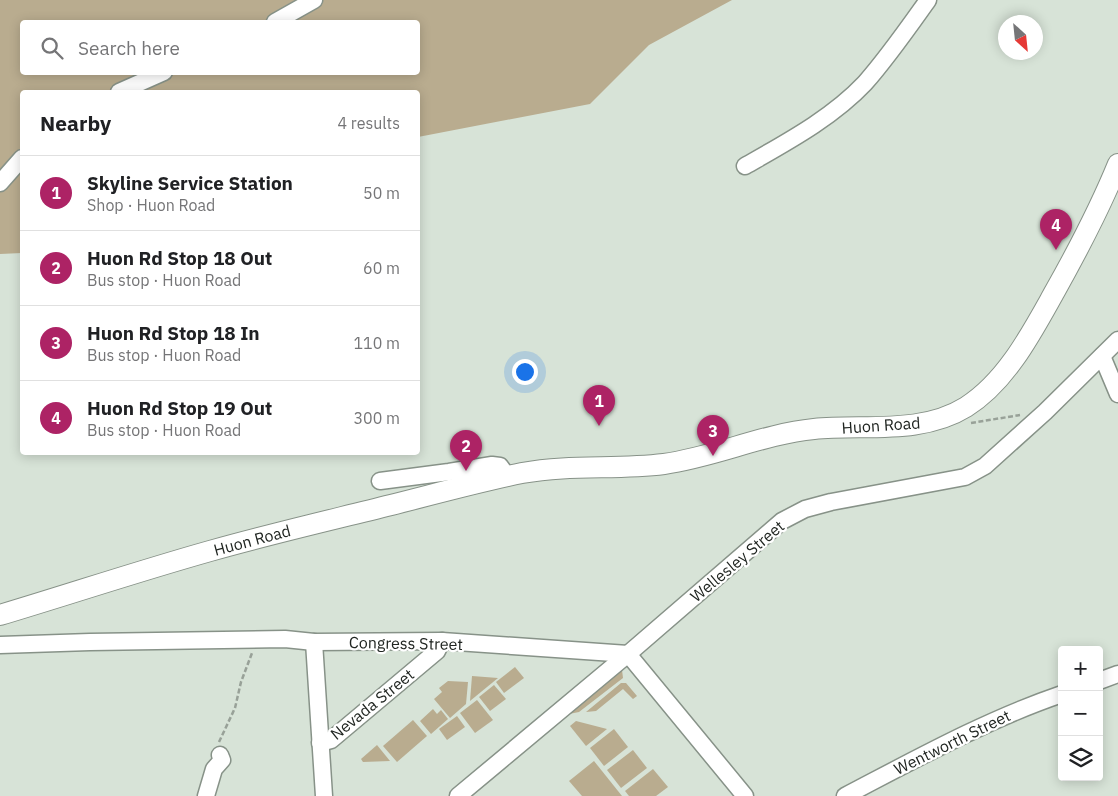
<!DOCTYPE html>
<html lang="en">
<head>
<meta charset="utf-8">
<style>
	body { margin:0; font-family:"IBM Plex Sans",sans-serif; background:#f6f6f6; color:#202124 }
	.controls { position:absolute; right:15px; bottom:15px; display:grid; overflow:hidden; border-radius:5px; box-shadow:0 2px 12px #0003 }
	.controls button { width:45px; height:45px; display:grid; place-items:center; padding:0; border:0; border-bottom:1px solid #e0e0e0; background:#fff; color:#202124; font:25px sans-serif }
	.compass { position:absolute; left:998px; top:15px; width:45px; height:45px; border-radius:50%; background:#fff; box-shadow:0 2px 12px #0003; rotate:153deg }
	.you { position:absolute; left:524px; top:371px; width:18px; height:18px; margin:-12px; border:4px solid #fff; border-radius:50%; background:#1a73e8; box-shadow:0 0 0 8px #1a73e833 }
	.badge { display:grid; place-items:center; width:32px; height:32px; border-radius:50%; background:#ad2365; color:#fff; font-size:16px; font-weight:700 }
	.pin { position:absolute; translate:-50% -41px; filter:drop-shadow(0 1px 2px #0008) }
	.pin::after { content:''; position:absolute; top:26px; width:18px; height:15px; background:inherit; clip-path:polygon(0 0,100% 0,50% 100%) }
	.list { margin:0; padding:0; list-style:none }
	h2 { display:flex; justify-content:space-between; align-items:center; height:65px; margin:0; padding:0 20px; font-size:21px }
	h2 small { font-size:16px; font-weight:400; color:#757577 }
	.list li { display:grid; grid-template-columns:32px 1fr auto; gap:15px; align-items:center; box-sizing:border-box; height:75px; padding:0 20px; border-top:1px solid #e0e0e0 }
	.list b { display:block; font-size:19px; white-space:nowrap }
	.list p { margin:0; font-size:16px; white-space:nowrap; color:#757577 }
	.list em { font-size:16px; font-style:normal; color:#757577 }
	.icon { flex:none; width:28px; height:28px; fill:none; stroke:currentColor; stroke-width:2; stroke-linecap:round; stroke-linejoin:round }
	.map { position:relative; flex:none; width:1118px; height:796px; overflow:hidden }
	.search { position:absolute; background:#fff; box-shadow:0 2px 12px #0003; left:20px; top:20px; width:400px; height:55px; display:flex; align-items:center; gap:12px; box-sizing:border-box; padding:0 18px; border-radius:5px; color:#757577; font-size:19px }
	.panel { position:absolute; background:#fff; box-shadow:0 2px 12px #0003; left:20px; top:90px; width:400px; height:365px; border-radius:5px }
	.map>svg:first-child { display:block }
	.green { fill:#b9ac8f; fill-rule:evenodd }
	.lines { fill:none; stroke-linecap:round; stroke-linejoin:round }
	.minor-casing { stroke:#879288; stroke-width:19 }
	.major-casing { stroke:#879288; stroke-width:22 }
	.path { stroke:#98a198; stroke-width:2.5; stroke-dasharray:5 2.5; stroke-linecap:butt }
	.minor { stroke:#fff; stroke-width:16 }
	.major { stroke:#fff; stroke-width:20 }
	.labels { text-anchor:middle; dominant-baseline:central; stroke-width:4.5; stroke-linejoin:round; paint-order:stroke }
	.street-label { font-size:16px; fill:#202521; stroke:#fff }
</style>
</head>
<body>
<div class="map">
<svg width="1118" height="796" viewBox="0 0 1118 796">
	<rect width="100%" height="100%" fill="#d7e3d7"/>
	<g class="green">
		<path d="M0,0H732L649,45L590,104L418,137V92H22V253L0,254ZM22,22H418V72H22Z"/>
		<polygon points="515,667 524,678 504,693 496,682"/>
		<polygon points="622,670 623,678 579,712 564,715 611,675"/>
		<polygon points="472,676 498,678 470,701"/>
		<polygon points="448,681 468,682 466,704 450,718 434,699 442,692 439,688"/>
		<polygon points="621,683 626,683 637,696 633,699 623,689 596,711 586,712"/>
		<polygon points="494,685 506,699 490,711 479,697"/>
		<polygon points="477,700 493,720 475,733 460,713"/>
		<polygon points="433,709 437,714 441,710 448,719 431,734 420,721"/>
		<polygon points="457,716 465,727 447,740 439,729"/>
		<polygon points="413,720 427,736 397,762 383,746"/>
		<polygon points="576,721 607,729 586,746 570,726"/>
		<polygon points="614,729 628,747 604,766 590,748"/>
		<polygon points="377,745 390,761 363,762 361,759"/>
		<polygon points="633,750 647,768 621,788 607,770"/>
		<polygon points="594,761 622,796 582,796 569,781"/>
		<polygon points="653,769 668,787 656,796 629,796 625,791"/>
	</g>
	<g class="lines">
		<g class="minor-casing">
			<g id="minor">
				<polyline points="275,22 314,0"/>
				<polyline points="119,92 164,72"/>
				<path d="M745,166C787,142 832,118 865,83C888,57 908,28 928,0"/>
				<polyline points="0,183 22,158"/>
				<polyline points="1102,356 1118,394"/>
				<polyline points="380,481 449,472 492,465 500,466 507,476"/>
				<polyline points="314,642 324,796"/>
				<polyline points="0,645 90,642 285,639 314,642 442,641 628,654 745,796"/>
				<polyline points="1099,681 1118,674"/>
				<polyline points="320,743 331,740 437,651 442,641"/>
				<polyline points="206,796 214,769 222,760 220,755"/>
				<polyline points="458,796 628,654 782,521 805,509 831,502 965,477 985,466 1045,412 1118,340"/>
				<path d="M845,796C916,759 986,720 1062,694"/>
			</g>
		</g>
		<g class="major-casing">
			<path id="major" d="M0,615C70,594 139,571 210,551C270,534 331,520 391,505C435,494 478,482 522,473C571,464 616,470 664,464C715,457 763,434 814,429C864,424 921,435 966,407C1007,381 1032,332 1055,291C1078,250 1100,208 1118,164"/>
		</g>
		<g class="path">
			<polyline points="971,423 1020,415"/>
			<polyline points="219,742 235,708 241,682 252,653"/>
		</g>
		<use href="#minor" class="minor"/>
		<use href="#major" class="major"/>
	</g>
	<g class="labels">
		<g class="street-label">
			<text transform="translate(881 425) rotate(-4)">Huon Road</text>
			<text transform="translate(252 540) rotate(-15)">Huon Road</text>
			<text transform="translate(737 561) rotate(-40)">Wellesley Street</text>
			<text transform="translate(406 643) rotate(1)">Congress Street</text>
			<text transform="translate(372 704) rotate(-39)">Nevada Street</text>
			<text transform="translate(952 742) rotate(-26)">Wentworth Street</text>
		</g>
	</g>
</svg>
<div class="controls">
<button>+</button>
<button>−</button>
<button><svg class="icon" aria-label="layers" viewBox="0 0 24 24"><path d="M12 4l9 5-9 5-9-5zM3 14l9 5 9-5"/></svg></button>
</div>
<svg class="compass" viewBox="-18 -18 36 36"><path d="M0-13l5 13h-10z" fill="#e53935"/><path d="M0 13l5-13h-10z" fill="#757577"/></svg>
<div class="you"></div>
<div class="pin badge" style="left:599px;top:426px">1</div>
<div class="pin badge" style="left:466px;top:471px">2</div>
<div class="pin badge" style="left:713px;top:456px">3</div>
<div class="pin badge" style="left:1056px;top:250px">4</div>
<div class="search"><svg class="icon" aria-label="search" viewBox="0 0 24 24"><circle cx="10" cy="10" r="6"/><path d="M15 15l6 6"/></svg>Search here</div>
<section class="panel">
<h2>Nearby<small>4 results</small></h2>
<ul class="list">
<li><span class="badge">1</span><div><b>Skyline Service Station</b><p>Shop · Huon Road</p></div><em>50 m</em></li>
<li><span class="badge">2</span><div><b>Huon Rd Stop 18 Out</b><p>Bus stop · Huon Road</p></div><em>60 m</em></li>
<li><span class="badge">3</span><div><b>Huon Rd Stop 18 In</b><p>Bus stop · Huon Road</p></div><em>110 m</em></li>
<li><span class="badge">4</span><div><b>Huon Rd Stop 19 Out</b><p>Bus stop · Huon Road</p></div><em>300 m</em></li>
</ul>
</section>
</div>
</body>
</html>
